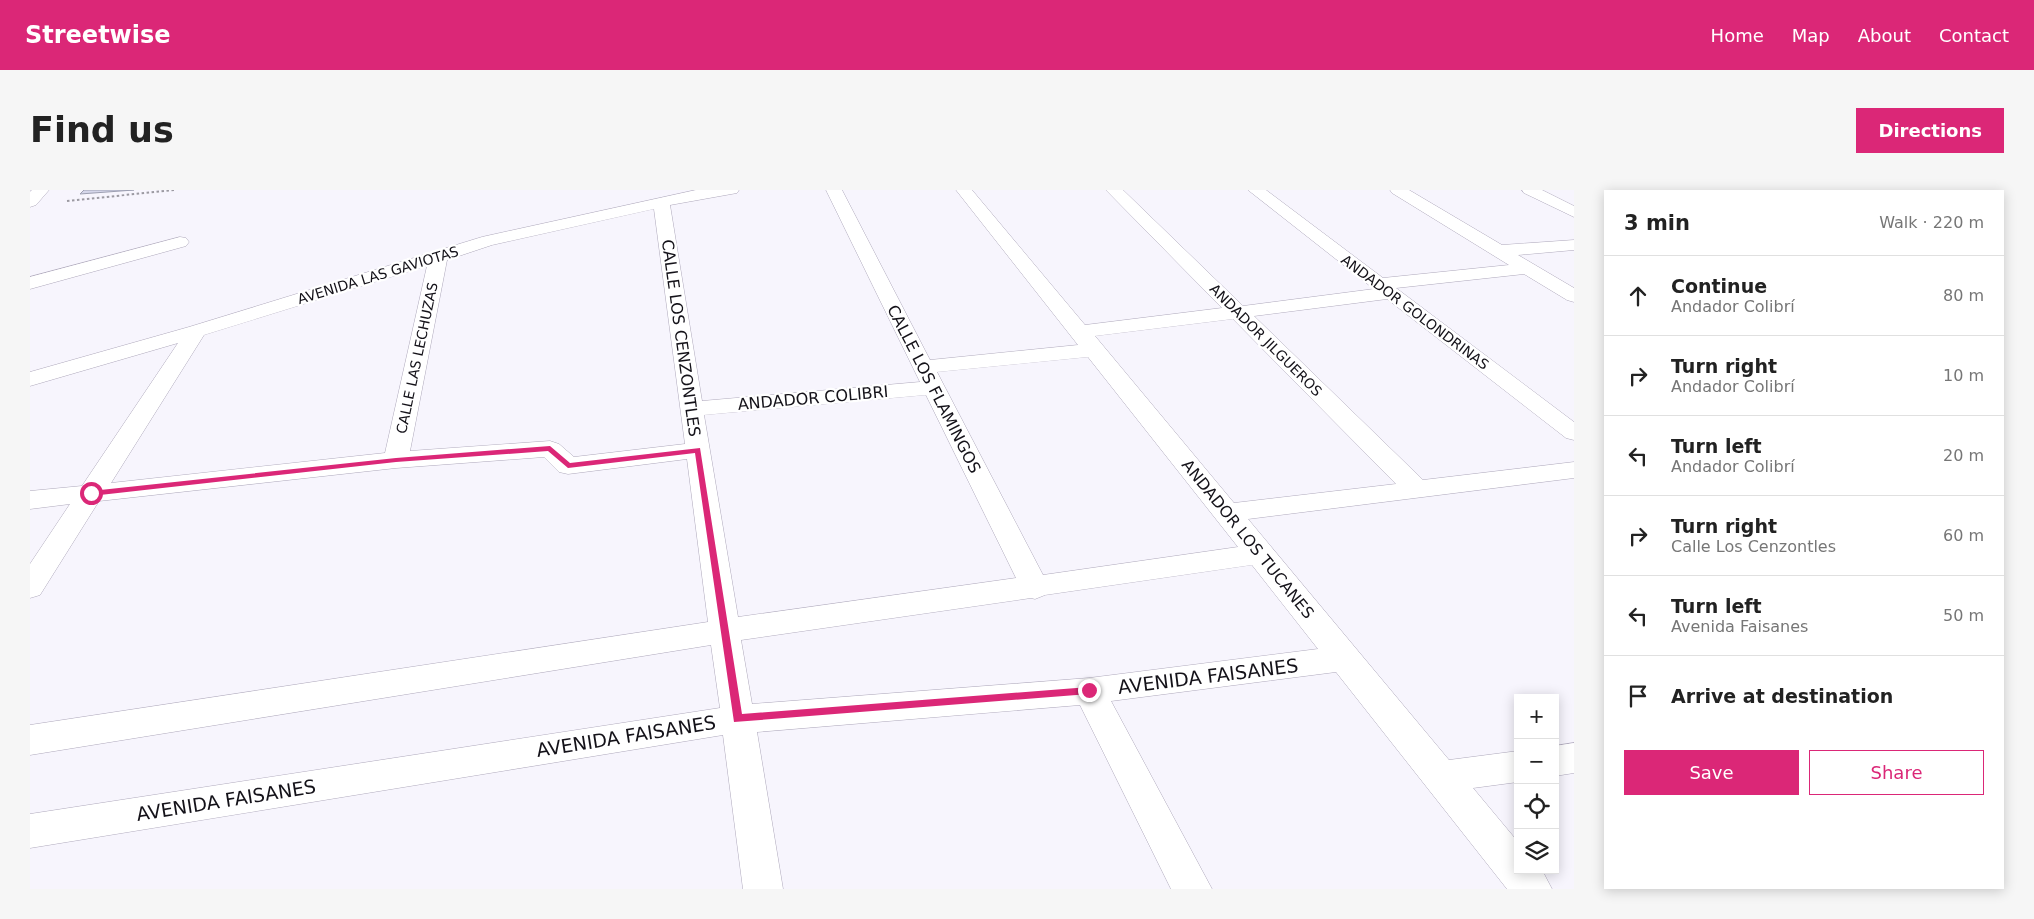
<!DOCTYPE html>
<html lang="en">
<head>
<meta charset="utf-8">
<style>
	body { margin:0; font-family:"DejaVu Sans",sans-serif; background:#f6f6f6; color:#222 }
	.controls { position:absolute; right:15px; bottom:15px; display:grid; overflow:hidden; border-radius:0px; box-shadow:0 2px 12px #0003 }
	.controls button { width:45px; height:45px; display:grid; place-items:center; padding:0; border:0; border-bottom:1px solid #e0e0e0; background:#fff; color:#222; font:25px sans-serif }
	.stop { position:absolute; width:15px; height:15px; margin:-11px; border:4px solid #db2777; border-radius:50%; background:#fff }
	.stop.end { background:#db2777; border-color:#fff; box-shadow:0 1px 5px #0008 }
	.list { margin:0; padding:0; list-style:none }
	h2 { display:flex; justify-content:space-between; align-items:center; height:65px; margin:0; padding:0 20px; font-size:21px }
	h2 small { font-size:16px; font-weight:400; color:#767676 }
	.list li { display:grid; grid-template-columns:32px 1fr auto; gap:15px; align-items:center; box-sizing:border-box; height:80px; padding:0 20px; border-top:1px solid #e0e0e0 }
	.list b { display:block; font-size:19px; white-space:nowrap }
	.list p { margin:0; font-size:16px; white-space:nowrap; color:#767676 }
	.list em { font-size:16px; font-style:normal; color:#767676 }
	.actions { display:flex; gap:10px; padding:15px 20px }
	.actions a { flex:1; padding:11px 0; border:1px solid #db2777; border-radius:0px; text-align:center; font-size:18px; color:#db2777 }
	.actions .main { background:#db2777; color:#fff }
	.icon { flex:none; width:28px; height:28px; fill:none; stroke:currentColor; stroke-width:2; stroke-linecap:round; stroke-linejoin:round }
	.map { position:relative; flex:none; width:1544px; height:699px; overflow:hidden; border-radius:0px }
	header { display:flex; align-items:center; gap:30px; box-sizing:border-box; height:70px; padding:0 25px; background:#db2777; color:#fff }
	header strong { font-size:24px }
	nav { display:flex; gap:28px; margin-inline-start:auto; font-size:18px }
	.intro { display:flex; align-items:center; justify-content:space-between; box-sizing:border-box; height:120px; padding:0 30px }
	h1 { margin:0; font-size:35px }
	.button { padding:12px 22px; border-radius:0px; background:#db2777; color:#fff; font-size:18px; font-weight:700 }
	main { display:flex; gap:30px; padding:0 30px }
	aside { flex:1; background:#fff; border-radius:0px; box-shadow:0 2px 12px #0003 }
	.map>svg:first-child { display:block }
	.building { fill:#d5d6ea; stroke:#9d9fb1 }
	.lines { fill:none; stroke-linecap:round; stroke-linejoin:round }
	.minor-casing { stroke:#aea8bb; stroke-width:1 }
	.path { stroke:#9b99a1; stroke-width:2; stroke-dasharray:2.5 2.5; stroke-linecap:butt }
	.minor { fill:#fff; fill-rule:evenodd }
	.route { fill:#db2777 }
	.labels { text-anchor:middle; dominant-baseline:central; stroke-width:4.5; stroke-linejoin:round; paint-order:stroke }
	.far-street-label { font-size:14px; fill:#141219; stroke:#fff }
	.street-label { font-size:16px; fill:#141219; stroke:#fff }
	.near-street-label { font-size:19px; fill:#141219; stroke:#fff }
</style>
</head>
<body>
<header>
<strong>Streetwise</strong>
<nav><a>Home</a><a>Map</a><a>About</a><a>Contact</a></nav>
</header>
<div class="intro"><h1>Find us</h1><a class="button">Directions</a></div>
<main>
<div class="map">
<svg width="1544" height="699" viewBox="0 0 1544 699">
	<rect width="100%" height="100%" fill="#f7f5fd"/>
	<polygon class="building" points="54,0 104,0 50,4"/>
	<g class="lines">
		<g class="minor-casing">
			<g id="minor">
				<polygon points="2,0 19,0 6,15 0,17 0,2"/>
				<path d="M666,0H709L707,3L640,15L672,211L890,192L796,0H812L900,170L1048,155L926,0H942L1055,135L1192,118L1076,0H1093L1213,116L1344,99L1218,0H1236L1353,88L1479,75L1362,3L1360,0H1379L1472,55L1544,50V60L1488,65L1544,98V112L1537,110L1494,84L1366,98L1544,232V250L1536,248L1357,109L1224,126L1393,290L1544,272V288L1218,329L1419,570L1488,561V592L1443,598L1488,652V680H1512L1522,699H1477L1306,482L1081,511L1182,699H1141L1050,515L727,542L753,699H713L693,545L0,658V624L690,518L681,455L0,565V535L678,432L657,269L538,284L529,282L514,267L366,278L69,311L10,405L0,408V374L40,314L0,319V301L52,296L148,153L0,196V182L159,137L452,47ZM624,19L655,254L544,267L529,254L520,251L380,261L417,70L462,55ZM397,76L355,263L81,293L174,145ZM1203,129L1366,294L1204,313L1065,146ZM1058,167L1208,357L1013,385L907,182ZM896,205L986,388L708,427L674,225ZM1222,375L1288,459L1059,488L722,514L711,450L1001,408L1005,409L1015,405Z"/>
				<polygon points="1492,0 1512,0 1544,16 1544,27 1494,3"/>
				<polygon points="150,47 156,48 159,52 156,56 0,99 0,87"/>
				<polygon points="1544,553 1544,583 1525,586 1525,556"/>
			</g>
		</g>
		<polyline class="path" points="37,11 144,0"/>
		<use href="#minor" class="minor"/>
	</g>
	<polygon class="route" points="520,256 540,273 670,258 712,524 1059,497 1064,500 1059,504 704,532 665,263 538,278 518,261 366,272 61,306 57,303 61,301 366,268"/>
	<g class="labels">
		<g class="far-street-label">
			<text transform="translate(348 85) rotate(-17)">AVENIDA LAS GAVIOTAS</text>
			<text transform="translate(1385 122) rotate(37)">ANDADOR GOLONDRINAS</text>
			<text transform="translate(1236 150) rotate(45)">ANDADOR JILGUEROS</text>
			<text transform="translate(387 168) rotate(-78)">CALLE LAS LECHUZAS</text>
		</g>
		<g class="street-label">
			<text transform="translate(651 148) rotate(82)">CALLE LOS CENZONTLES</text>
			<text transform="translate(904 199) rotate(63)">CALLE LOS FLAMINGOS</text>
			<text transform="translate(783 208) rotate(-5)">ANDADOR COLIBRI</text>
			<text transform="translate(1218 349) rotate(51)">ANDADOR LOS TUCANES</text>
		</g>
		<g class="near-street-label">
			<text transform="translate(1178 486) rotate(-7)">AVENIDA FAISANES</text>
			<text transform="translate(596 546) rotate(-9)">AVENIDA FAISANES</text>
			<text transform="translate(196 610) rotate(-9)">AVENIDA FAISANES</text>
		</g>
	</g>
</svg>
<div class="controls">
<button>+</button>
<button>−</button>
<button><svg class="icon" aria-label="locate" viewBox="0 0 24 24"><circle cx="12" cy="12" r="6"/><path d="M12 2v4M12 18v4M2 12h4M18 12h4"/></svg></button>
<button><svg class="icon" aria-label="layers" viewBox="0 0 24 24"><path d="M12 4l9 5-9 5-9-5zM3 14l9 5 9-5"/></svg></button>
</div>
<div class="stop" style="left:61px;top:303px"></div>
<div class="stop end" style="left:1059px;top:500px"></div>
</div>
<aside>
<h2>3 min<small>Walk · 220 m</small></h2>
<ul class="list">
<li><svg class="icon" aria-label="ahead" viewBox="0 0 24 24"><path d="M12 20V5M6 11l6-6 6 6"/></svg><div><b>Continue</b><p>Andador Colibrí</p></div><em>80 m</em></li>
<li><svg class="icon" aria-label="right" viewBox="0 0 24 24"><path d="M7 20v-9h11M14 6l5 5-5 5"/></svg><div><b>Turn right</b><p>Andador Colibrí</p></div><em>10 m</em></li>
<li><svg class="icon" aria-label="left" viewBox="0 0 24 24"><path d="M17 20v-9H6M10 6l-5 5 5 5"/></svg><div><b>Turn left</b><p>Andador Colibrí</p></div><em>20 m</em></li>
<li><svg class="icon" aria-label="right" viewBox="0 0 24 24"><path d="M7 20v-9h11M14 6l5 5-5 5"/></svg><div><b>Turn right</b><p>Calle Los Cenzontles</p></div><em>60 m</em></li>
<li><svg class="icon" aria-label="left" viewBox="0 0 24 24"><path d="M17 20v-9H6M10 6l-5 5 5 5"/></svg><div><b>Turn left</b><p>Avenida Faisanes</p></div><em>50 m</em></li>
<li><svg class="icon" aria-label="arrive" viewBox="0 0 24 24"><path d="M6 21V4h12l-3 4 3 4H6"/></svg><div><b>Arrive at destination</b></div></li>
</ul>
<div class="actions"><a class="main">Save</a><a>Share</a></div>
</aside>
</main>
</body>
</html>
